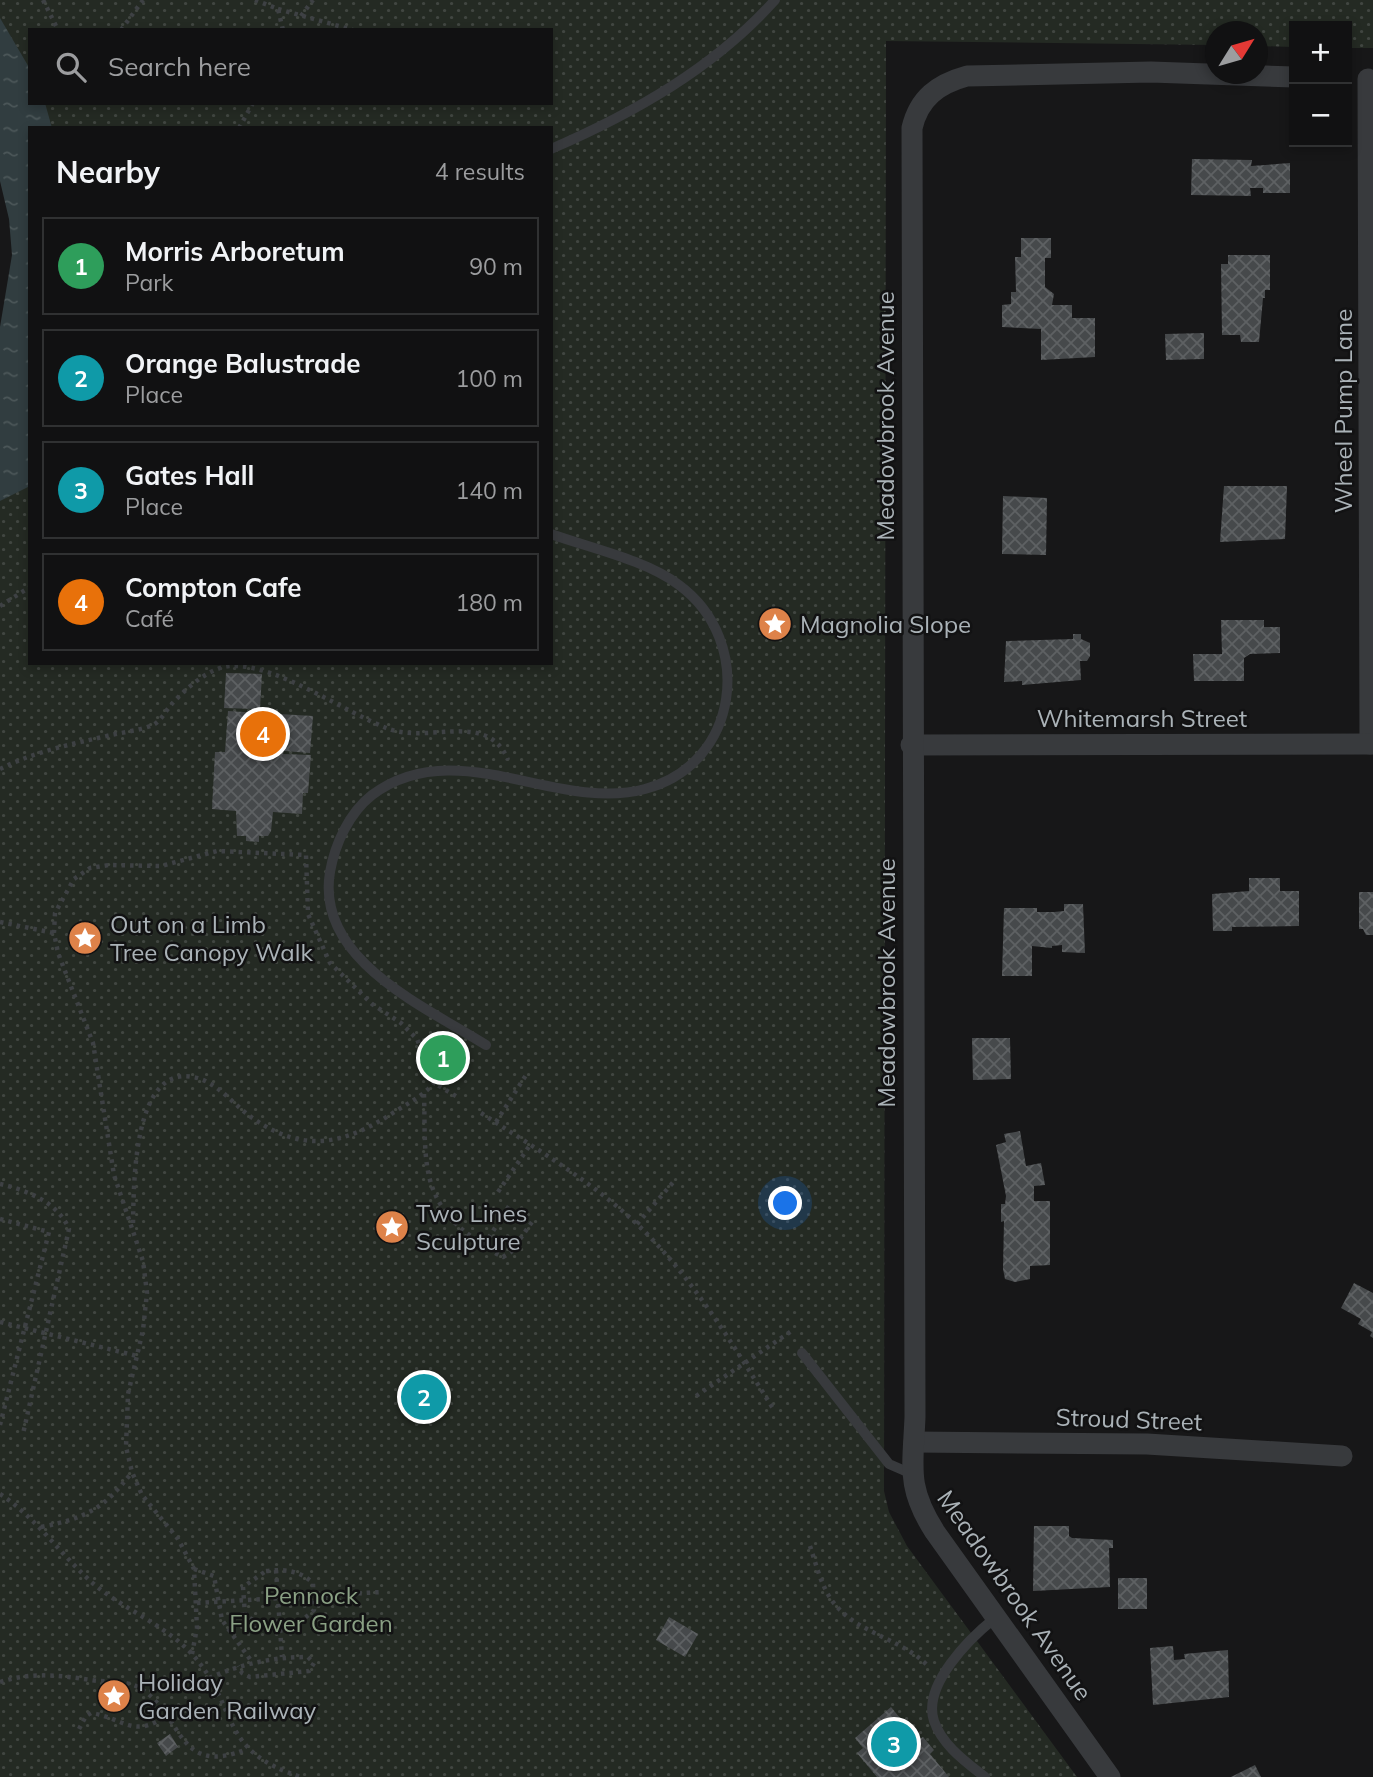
<!DOCTYPE html>
<html lang="en">
<head>
<meta charset="utf-8">
<style>
	body { margin:0; font-family:Mulish,sans-serif; background:#1e1f20; color:#f1f3f6 }
	.controls { position:absolute; right:21px; top:21px; display:grid; overflow:hidden; border-radius:0px; box-shadow:0 4px 10px #0003 }
	.controls button { width:63px; height:63px; display:grid; place-items:center; padding:0; border:0; border-bottom:2px solid #303132; background:#111112; color:#f1f3f6; font:35px sans-serif }
	.compass { position:absolute; left:1205px; top:21px; width:63px; height:63px; border-radius:50%; background:#111112; box-shadow:0 4px 10px #0003; rotate:53deg }
	.you { position:absolute; left:786px; top:1204px; width:24px; height:24px; margin:-18px; border:5px solid #fff; border-radius:50%; background:#1a73e8; box-shadow:0 0 0 10px #1a73e833 }
	.badge { display:grid; place-items:center; width:46px; height:46px; border-radius:50%; background:#de8249; color:#fff; font-size:23px; font-weight:700 }
	.pin { position:absolute; translate:-50% -50%; border:4px solid #fff; box-shadow:0 2px 7px #0006 }
	.list { margin:0; padding:0; list-style:none }
	h2 { display:flex; justify-content:space-between; align-items:center; height:91px; margin:0; padding:0 28px; font-size:30px }
	h2 small { font-size:23px; font-weight:400; color:#9c9d9f }
	.list li { display:grid; grid-template-columns:46px 1fr auto; gap:21px; align-items:center; box-sizing:border-box; height:98px; margin:0 14px 14px; padding:0 14px; border:2px solid #303132; border-radius:0px }
	.list b { display:block; font-size:26px; white-space:nowrap }
	.list p { margin:0; font-size:23px; white-space:nowrap; color:#9c9d9f }
	.list em { font-size:23px; font-style:normal; color:#9c9d9f }
	.icon { flex:none; width:38px; height:38px; fill:none; stroke:currentColor; stroke-width:2; stroke-linecap:round; stroke-linejoin:round }
	.map { position:relative; flex:none; width:1373px; height:1777px; overflow:hidden }
	.search { position:absolute; background:#111112; box-shadow:0 4px 10px #0003; left:28px; top:28px; width:525px; height:77px; display:flex; align-items:center; gap:18px; box-sizing:border-box; padding:0 24px; border-radius:0px; color:#9c9d9f; font-size:26px }
	.panel { position:absolute; background:#111112; box-shadow:0 4px 10px #0003; left:28px; top:126px; width:525px; height:539px; border-radius:0px }
	.map>svg:first-child { display:block }
	.green { fill:url(#green-dots) }
	.water { fill:url(#water-ripples) }
	.building { fill:url(#building-cross-hatch) }
	.lines { fill:none; stroke-linecap:round; stroke-linejoin:round }
	.path { stroke:#3e4144; stroke-width:4.5; stroke-dasharray:3.5 5; stroke-linecap:butt }
	.lane { stroke:#383a3d; stroke-width:10 }
	.street { stroke:#383a3d; stroke-width:21 }
	.labels { text-anchor:middle; dominant-baseline:central; stroke-width:5; stroke-linejoin:round; paint-order:stroke }
	.street-label { font-size:24px; fill:#aab2b7; stroke:#121213 }
	.poi-label { font-size:24px; fill:#aab2b7; stroke:#121213; text-anchor:start }
	.park-label { font-size:24px; fill:#8aa084; stroke:#121213 }
</style>
</head>
<body>
<div class="map">
<svg width="1373" height="1777" viewBox="0 0 1373 1777">
	<defs>
		<pattern id="green-dots" width="8" height="8" patternUnits="userSpaceOnUse" patternTransform="scale(1.75)"><rect width="8" height="8" fill="#242a23"/><path d="M2 2h.1M6 6h.1" fill="none" stroke="#414641" stroke-width="1.8" stroke-linecap="round"/></pattern>
		<pattern id="water-ripples" width="26" height="14" patternUnits="userSpaceOnUse" patternTransform="scale(1.75)"><rect width="26" height="14" fill="#313d40"/><path d="M2 4q2-2 4 0t4 0M15 11q2-2 4 0t4 0" fill="none" stroke="#4c5759"/></pattern>
		<pattern id="building-cross-hatch" width="8" height="8" patternUnits="userSpaceOnUse" patternTransform="scale(1.75)"><rect width="8" height="8" fill="#46494b"/><path d="M0 0l8 8M0 8l8-8" fill="none" stroke="#5e6163"/></pattern>
	</defs>
	<rect width="100%" height="100%" fill="#171718"/>
	<polygon class="green" points="0,0 1373,0 1373,48 1347,48 1347,26 1294,26 1294,47 1258,46 1258,32 1216,32 1215,45 886,41 884,1491 889,1512 907,1546 1077,1777 0,1777 0,461 30,409 30,663 551,663 551,128 35,128 31,103 551,103 551,30 30,30 30,101 0,28"/>
	<polygon class="water" points="0,18 30,69 30,103 45,103 52,128 30,128 30,486 0,501 0,327 12,255 9,219 0,181"/>
	<g class="building">
		<polygon points="1192,159 1252,160 1251,166 1290,163 1290,193 1263,193 1263,188 1250,188 1251,196 1191,195"/>
		<polygon points="1021,238 1051,238 1051,258 1045,258 1045,287 1054,294 1052,305 1072,305 1072,318 1095,318 1095,357 1041,360 1041,329 1002,327 1002,305 1011,304 1011,292 1016,292 1015,257 1021,257"/>
		<polygon points="1228,255 1270,255 1270,290 1265,290 1265,298 1263,298 1259,342 1241,342 1240,335 1222,335 1221,264 1228,264"/>
		<polygon points="1204,333 1204,359 1166,360 1165,334"/>
		<polygon points="1224,486 1287,486 1285,539 1220,542"/>
		<polygon points="1003,496 1047,498 1046,555 1002,554"/>
		<polygon points="1221,620 1264,620 1264,627 1280,627 1280,653 1250,654 1244,658 1244,681 1194,681 1193,654 1222,654"/>
		<polygon points="1073,634 1081,634 1081,639 1090,643 1090,656 1087,661 1080,661 1081,680 1022,685 1022,681 1004,682 1006,641 1073,639"/>
		<polygon points="226,673 262,674 260,709 224,708"/>
		<polygon points="228,711 313,716 310,753 284,751 283,754 311,755 308,793 303,793 302,814 273,812 271,831 268,836 259,836 259,842 246,841 246,836 237,836 236,811 212,809 215,752 225,752"/>
		<polygon points="1249,878 1280,878 1280,891 1299,891 1299,926 1232,927 1232,931 1213,931 1212,894 1249,891"/>
		<polygon points="1359,892 1373,892 1373,935 1366,935 1363,929 1359,929"/>
		<polygon points="1064,904 1083,904 1085,953 1062,952 1062,945 1052,946 1052,948 1032,946 1032,976 1002,976 1004,908 1037,908 1037,912 1054,912 1064,911"/>
		<polygon points="972,1038 1010,1038 1011,1079 973,1080"/>
		<polygon points="1020,1131 1026,1166 1041,1163 1045,1185 1034,1186 1034,1201 1050,1201 1050,1265 1030,1266 1030,1279 1015,1282 1005,1279 1003,1269 1004,1221 1001,1222 1001,1204 1005,1204 1006,1196 996,1145 1006,1142 1004,1134"/>
		<polygon points="1354,1283 1373,1293 1373,1338 1370,1336 1372,1332 1358,1324 1361,1319 1341,1308"/>
		<polygon points="1034,1526 1069,1526 1069,1536 1072,1538 1113,1540 1113,1548 1109,1548 1110,1587 1033,1591"/>
		<rect x="1118" y="1578" width="29" height="31"/>
		<polygon points="669,1617 698,1634 685,1657 656,1640"/>
		<polygon points="1173,1646 1174,1660 1185,1659 1184,1654 1228,1650 1229,1697 1153,1705 1150,1648"/>
		<polygon points="891,1707 918,1740 923,1737 934,1750 930,1754 949,1777 877,1777 857,1753 863,1748 855,1738"/>
		<polygon points="170,1734 178,1747 166,1756 157,1743"/>
		<polygon points="1255,1765 1261,1777 1231,1777"/>
	</g>
	<g class="lines">
		<g class="path">
			<polyline points="43,0 58,30"/>
			<polyline points="255,0 278,9 283,30"/>
			<polyline points="278,9 353,30"/>
			<polyline points="301,16 313,0"/>
			<polyline points="121,30 143,0"/>
			<polyline points="239,128 253,103"/>
			<polyline points="0,606 30,587"/>
			<path d="M0,769C36,751 72,744 111,735C125,732 141,730 153,725C160,722 165,712 170,706C184,690 210,666 232,666C277,664 346,713 389,729C429,744 488,710 508,760"/>
			<polyline points="0,922 54,933"/>
			<path d="M424,1094C426,1157 418,1200 475,1239C484,1245 493,1253 503,1257L511,1252L534,1219"/>
			<path d="M481,1113C535,1148 591,1181 638,1225C693,1278 733,1345 774,1410"/>
			<polyline points="496,1122 528,1072"/>
			<path d="M0,1184C26,1190 58,1202 69,1229L23,1434"/>
			<polyline points="498,1192 530,1145"/>
			<polyline points="0,1219 49,1232 0,1425"/>
			<path d="M133,1223C134,1188 132,1065 193,1077C217,1081 234,1106 254,1119C306,1155 347,1143 396,1111C410,1102 423,1096 434,1083"/>
			<polyline points="637,1224 676,1179"/>
			<polyline points="484,1245 511,1203"/>
			<polyline points="0,1322 137,1356"/>
			<polyline points="696,1396 793,1330"/>
			<path d="M0,1494C38,1519 62,1557 96,1586C126,1610 166,1626 192,1654C240,1707 216,1750 301,1777"/>
			<path d="M41,1527C86,1518 104,1509 132,1472"/>
			<path d="M810,1546C816,1564 821,1586 833,1602C857,1634 902,1638 929,1667"/>
			<polyline points="194,1569 214,1576 222,1620 252,1662"/>
			<polyline points="276,1570 282,1657"/>
			<path d="M266,1571C284,1569 299,1570 313,1583L314,1610C293,1631 269,1632 245,1615L243,1587Z"/>
			<polyline points="197,1603 381,1592"/>
			<polyline points="192,1654 197,1628 194,1569 178,1539 142,1495 132,1472 126,1447 128,1394 143,1330 147,1293 143,1261 114,1175 93,1043 58,953 54,933 55,913 74,879 90,868 109,865 161,866 217,851 306,855 308,914 330,963 372,1004 401,1023 417,1039 434,1083 459,1098"/>
			<path d="M209,1678C242,1664 272,1657 308,1657L314,1663L309,1671L250,1677L242,1673L238,1666"/>
			<path d="M0,1682C31,1672 59,1675 91,1680C108,1683 128,1679 143,1690C184,1719 178,1777 247,1749"/>
			<path d="M79,1729L86,1716L91,1713C124,1718 133,1739 166,1716"/>
		</g>
		<g class="lane">
			<path d="M551,149C634,113 714,68 775,0"/>
			<path d="M486,1045C426,1007 315,960 330,872C335,844 349,813 372,795C456,732 557,813 645,789C740,764 755,641 679,585C646,560 590,548 551,534"/>
			<polyline points="802,1353 889,1464 912,1474"/>
			<path d="M985,1777C966,1762 942,1745 934,1721C922,1685 970,1638 995,1618"/>
		</g>
		<g class="street">
			<polyline points="1368,79 1370,744"/>
			<polyline points="911,745 1373,744"/>
			<polyline points="914,1442 1147,1444 1342,1456"/>
			<path d="M1110,1777L935,1532C906,1487 913,1467 915,1417L912,128C919,98 938,84 967,76L1151,72L1294,77"/>
		</g>
	</g>
	<defs>
		<g id="sight-disc" transform="scale(1.75)"><circle r="9.5" fill="#de8249" stroke="#121213"/><path d="M0-6L1.8-2.2L6-1.7L2.9 1.2L3.7 5.4L0 3.3L-3.7 5.4L-2.9 1.2L-6-1.7L-1.8-2.2Z" fill="#fff"/></g>
	</defs>
	<g fill-rule="evenodd">
		<use href="#sight-disc" x="775" y="624"/>
		<use href="#sight-disc" x="85" y="938"/>
		<use href="#sight-disc" x="392" y="1227"/>
		<use href="#sight-disc" x="114" y="1696"/>
	</g>
	<g class="labels">
		<g class="street-label">
			<text transform="translate(1343 411) rotate(-90)">Wheel Pump Lane</text>
			<text transform="translate(885 416) rotate(-90)">Meadowbrook Avenue</text>
			<text x="1142" y="718">Whitemarsh Street</text>
			<text transform="translate(886 983) rotate(-90)">Meadowbrook Avenue</text>
			<text transform="translate(1129 1419) rotate(2)">Stroud Street</text>
			<text transform="translate(1015 1595) rotate(55)">Meadowbrook Avenue</text>
		</g>
		<g class="poi-label">
			<text x="800" y="624">Magnolia Slope</text>
			<text x="110" y="924">Out on a Limb<tspan x="110" dy="28">Tree Canopy Walk</tspan></text>
			<text x="416" y="1213">Two Lines<tspan x="416" dy="28">Sculpture</tspan></text>
			<text x="138" y="1682">Holiday<tspan x="138" dy="28">Garden Railway</tspan></text>
		</g>
		<g class="park-label">
			<text x="311" y="1595">Pennock<tspan x="311" dy="28">Flower Garden</tspan></text>
		</g>
	</g>
</svg>
<div class="controls">
<button>+</button>
<button>−</button>
</div>
<svg class="compass" viewBox="-18 -18 36 36"><path d="M0-13l5 13h-10z" fill="#e53935"/><path d="M0 13l5-13h-10z" fill="#9c9d9f"/></svg>
<div class="you"></div>
<div class="pin badge" style="left:443px;top:1058px;background:#2e9e5b">1</div>
<div class="pin badge" style="left:424px;top:1397px;background:#0f9aa8">2</div>
<div class="pin badge" style="left:894px;top:1744px;background:#0f9aa8">3</div>
<div class="pin badge" style="left:263px;top:734px;background:#e8710a">4</div>
<div class="search"><svg class="icon" aria-label="search" viewBox="0 0 24 24"><circle cx="10" cy="10" r="6"/><path d="M15 15l6 6"/></svg>Search here</div>
<section class="panel">
<h2>Nearby<small>4 results</small></h2>
<ul class="list">
<li><span class="badge" style="background:#2e9e5b">1</span><div><b>Morris Arboretum</b><p>Park</p></div><em>90 m</em></li>
<li><span class="badge" style="background:#0f9aa8">2</span><div><b>Orange Balustrade</b><p>Place</p></div><em>100 m</em></li>
<li><span class="badge" style="background:#0f9aa8">3</span><div><b>Gates Hall</b><p>Place</p></div><em>140 m</em></li>
<li><span class="badge" style="background:#e8710a">4</span><div><b>Compton Cafe</b><p>Café</p></div><em>180 m</em></li>
</ul>
</section>
</div>
</body>
</html>
